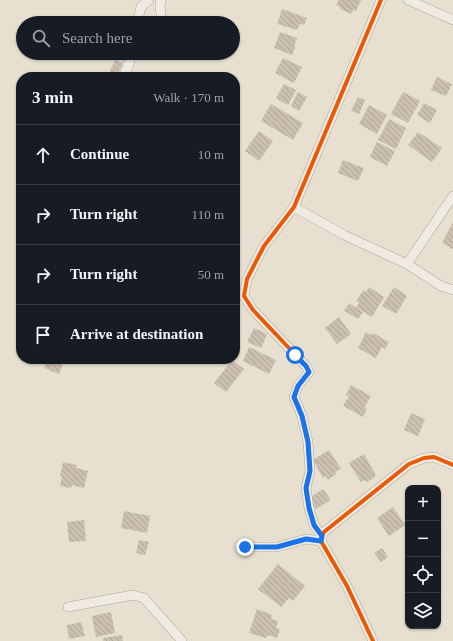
<!DOCTYPE html>
<html lang="en">
<head>
<meta charset="utf-8">
<style>
	body { margin:0; font-family:"Times New Roman",serif; background:#242831; color:#f1f3f6 }
	.controls { position:absolute; right:12px; bottom:12px; display:grid; overflow:hidden; border-radius:8px; box-shadow:0 1px 3px #0004 }
	.controls button { width:36px; height:36px; display:grid; place-items:center; padding:0; border:0; border-bottom:1px solid #363941; background:#171b24; color:#f1f3f6; font:20px sans-serif }
	.stop { position:absolute; width:12px; height:12px; margin:-9px; border:3px solid #1a73e8; border-radius:50%; background:#fff }
	.stop.end { background:#1a73e8; border-color:#fff; box-shadow:0 1px 4px #0008 }
	.list { margin:0; padding:0; list-style:none }
	h2 { display:flex; justify-content:space-between; align-items:center; height:52px; margin:0; padding:0 16px; font-size:17px }
	h2 small { font-size:13px; font-weight:400; color:#9ea1a6 }
	.list li { display:grid; grid-template-columns:26px 1fr auto; gap:12px; align-items:center; box-sizing:border-box; height:60px; padding:0 16px; border-top:1px solid #363941 }
	.list b { display:block; font-size:15px; white-space:nowrap }
	.list em { font-size:13px; font-style:normal; color:#9ea1a6 }
	.icon { flex:none; width:22px; height:22px; fill:none; stroke:currentColor; stroke-width:2; stroke-linecap:round; stroke-linejoin:round }
	.map { position:relative; flex:none; width:453px; height:641px; overflow:hidden }
	.search { position:absolute; background:#171b24; box-shadow:0 1px 3px #0004; left:16px; top:16px; width:224px; height:44px; display:flex; align-items:center; gap:10px; box-sizing:border-box; padding:0 14px; border-radius:22px; color:#9ea1a6; font-size:15px }
	.panel { position:absolute; background:#171b24; box-shadow:0 1px 3px #0004; left:16px; top:72px; width:224px; height:292px; border-radius:16px }
	.map>svg:first-child { display:block }
	.building { fill:url(#building-back-hatch) }
	.lines { fill:none; stroke-linecap:round; stroke-linejoin:round }
	.minor-casing { stroke:#ada599; stroke-width:10 }
	.minor { stroke:#efebe3; stroke-width:9 }
	.cycleway-casing { stroke:#f7eed8; stroke-width:6 }
	.cycleway { stroke:#e8590c; stroke-width:4 }
	.route { stroke:#1a73e8; stroke-width:5 }
</style>
</head>
<body>
<div class="map">
<svg width="453" height="641" viewBox="0 0 453 641">
	<defs>
		<pattern id="building-back-hatch" width="6" height="6" patternUnits="userSpaceOnUse"><rect width="6" height="6" fill="#cbbfb2"/><path d="M-1 5l2 2M0 0l6 6M5-1l2 2" fill="none" stroke="#afa499"/></pattern>
	</defs>
	<rect width="100%" height="100%" fill="#e7e0d1"/>
	<g class="building">
		<polygon points="339,0 361,0 356,11 353,10 351,14 340,9 340,7 336,5"/>
		<polygon points="282,9 307,18 304,25 300,24 297,30 277,24"/>
		<polygon points="280,32 297,38 294,47 295,47 292,55 274,48"/>
		<polygon points="143,53 161,53 157,60"/>
		<polygon points="283,58 302,67 294,83 275,73"/>
		<polygon points="115,60 123,63 116,77 107,77"/>
		<polygon points="437,77 452,84 446,96 431,90"/>
		<polygon points="284,84 296,90 288,105 276,98"/>
		<polygon points="298,92 307,97 299,111 291,106"/>
		<polygon points="403,92 420,101 408,123 391,114"/>
		<polygon points="358,97 365,100 359,114 351,111"/>
		<polygon points="424,103 437,110 430,123 417,115"/>
		<polygon points="271,104 303,123 293,140 261,121"/>
		<polygon points="369,105 387,115 377,134 359,124"/>
		<polygon points="389,119 406,128 396,149 378,140"/>
		<polygon points="259,131 273,141 259,161 245,151"/>
		<polygon points="418,132 442,148 432,162 408,145"/>
		<polygon points="377,142 395,151 387,166 370,157"/>
		<polygon points="343,160 364,168 358,181 338,173"/>
		<polygon points="453,222 453,249 442,243"/>
		<polygon points="369,287 384,297 372,317 356,307 359,303 356,301 363,291 366,292"/>
		<polygon points="394,287 407,296 396,314 382,306"/>
		<polygon points="349,303 363,312 358,319 344,311"/>
		<polygon points="339,317 351,334 337,344 325,328"/>
		<polygon points="254,328 267,334 261,348 247,342"/>
		<polygon points="366,332 372,335 373,333 389,342 385,349 382,347 376,358 358,348"/>
		<polygon points="249,347 276,360 269,374 243,361"/>
		<polygon points="47,359 65,359 59,374 44,368"/>
		<polygon points="232,360 244,369 226,392 214,383"/>
		<polygon points="351,385 371,396 364,408 367,409 363,417 343,406 349,396 346,395"/>
		<polygon points="411,413 425,419 418,436 404,430"/>
		<polygon points="329,450 341,469 335,472 336,474 328,480 326,476 323,478 313,460"/>
		<polygon points="364,454 376,475 374,476 375,477 367,482 365,480 361,482 349,463"/>
		<polygon points="63,462 77,465 76,468 88,471 84,488 72,485 71,488 60,486 62,477 60,476"/>
		<polygon points="323,489 331,500 316,509 309,498"/>
		<polygon points="393,507 405,525 389,536 377,518"/>
		<polygon points="124,511 150,516 147,533 121,528"/>
		<polygon points="84,520 86,541 69,542 67,522"/>
		<polygon points="139,540 149,542 145,555 136,553"/>
		<polygon points="382,548 388,557 381,562 374,553"/>
		<polygon points="278,564 305,586 293,601 289,598 281,607 258,589"/>
		<polygon points="257,609 272,615 271,619 278,621 276,628 280,629 277,638 268,635 266,638 249,633"/>
		<polygon points="111,612 115,633 96,637 92,616"/>
		<polygon points="81,622 85,636 69,639 67,625"/>
		<polygon points="122,635 123,641 103,641 103,638"/>
	</g>
	<g class="lines">
		<g class="minor-casing">
			<g id="minor">
				<polyline points="161,0 160,6 162,23"/>
				<polyline points="408,0 453,20"/>
				<polyline points="137,23 141,7 149,0"/>
				<polyline points="123,77 129,64 131,53"/>
				<polyline points="294,207 344,235 407,264 441,286 453,290"/>
				<polyline points="407,264 453,196"/>
				<polyline points="322,536 314,525 309,508 306,488 310,471 308,442 302,416 294,397 298,386 309,372 306,366 253,310 244,296 247,279 264,246 294,207 381,0"/>
				<polyline points="245,547 277,547 306,539 321,541"/>
				<polyline points="68,607 133,595 144,598 182,641"/>
				<polyline points="373,641 347,586 321,541 322,536 324,532 409,464 424,458 434,457 453,465"/>
			</g>
		</g>
		<use href="#minor" class="minor"/>
		<g class="cycleway-casing">
			<g id="cycleway">
				<polyline points="322,536 314,525 309,508 306,488 310,471 308,442 302,416 294,397 298,386 309,372 306,366 253,310 244,296 247,279 264,246 294,207 381,0"/>
				<polyline points="373,641 347,586 321,541 322,536 324,532 409,464 424,458 434,457 453,465"/>
			</g>
		</g>
		<use href="#cycleway" class="cycleway"/>
	</g>
	<g class="lines">
		<polyline class="route" points="245,547 277,547 306,539 321,541 322,536 314,525 309,508 306,488 310,471 308,442 302,416 294,397 298,386 309,372 306,366 295,355"/>
	</g>
</svg>
<div class="controls">
<button>+</button>
<button>−</button>
<button><svg class="icon" aria-label="locate" viewBox="0 0 24 24"><circle cx="12" cy="12" r="6"/><path d="M12 2v4M12 18v4M2 12h4M18 12h4"/></svg></button>
<button><svg class="icon" aria-label="layers" viewBox="0 0 24 24"><path d="M12 4l9 5-9 5-9-5zM3 14l9 5 9-5"/></svg></button>
</div>
<div class="stop" style="left:295px;top:355px"></div>
<div class="stop end" style="left:245px;top:547px"></div>
<div class="search"><svg class="icon" aria-label="search" viewBox="0 0 24 24"><circle cx="10" cy="10" r="6"/><path d="M15 15l6 6"/></svg>Search here</div>
<section class="panel">
<h2>3 min<small>Walk · 170 m</small></h2>
<ul class="list">
<li><svg class="icon" aria-label="ahead" viewBox="0 0 24 24"><path d="M12 20V5M6 11l6-6 6 6"/></svg><div><b>Continue</b></div><em>10 m</em></li>
<li><svg class="icon" aria-label="right" viewBox="0 0 24 24"><path d="M7 20v-9h11M14 6l5 5-5 5"/></svg><div><b>Turn right</b></div><em>110 m</em></li>
<li><svg class="icon" aria-label="right" viewBox="0 0 24 24"><path d="M7 20v-9h11M14 6l5 5-5 5"/></svg><div><b>Turn right</b></div><em>50 m</em></li>
<li><svg class="icon" aria-label="arrive" viewBox="0 0 24 24"><path d="M6 21V4h12l-3 4 3 4H6"/></svg><div><b>Arrive at destination</b></div></li>
</ul>
</section>
</div>
</body>
</html>
